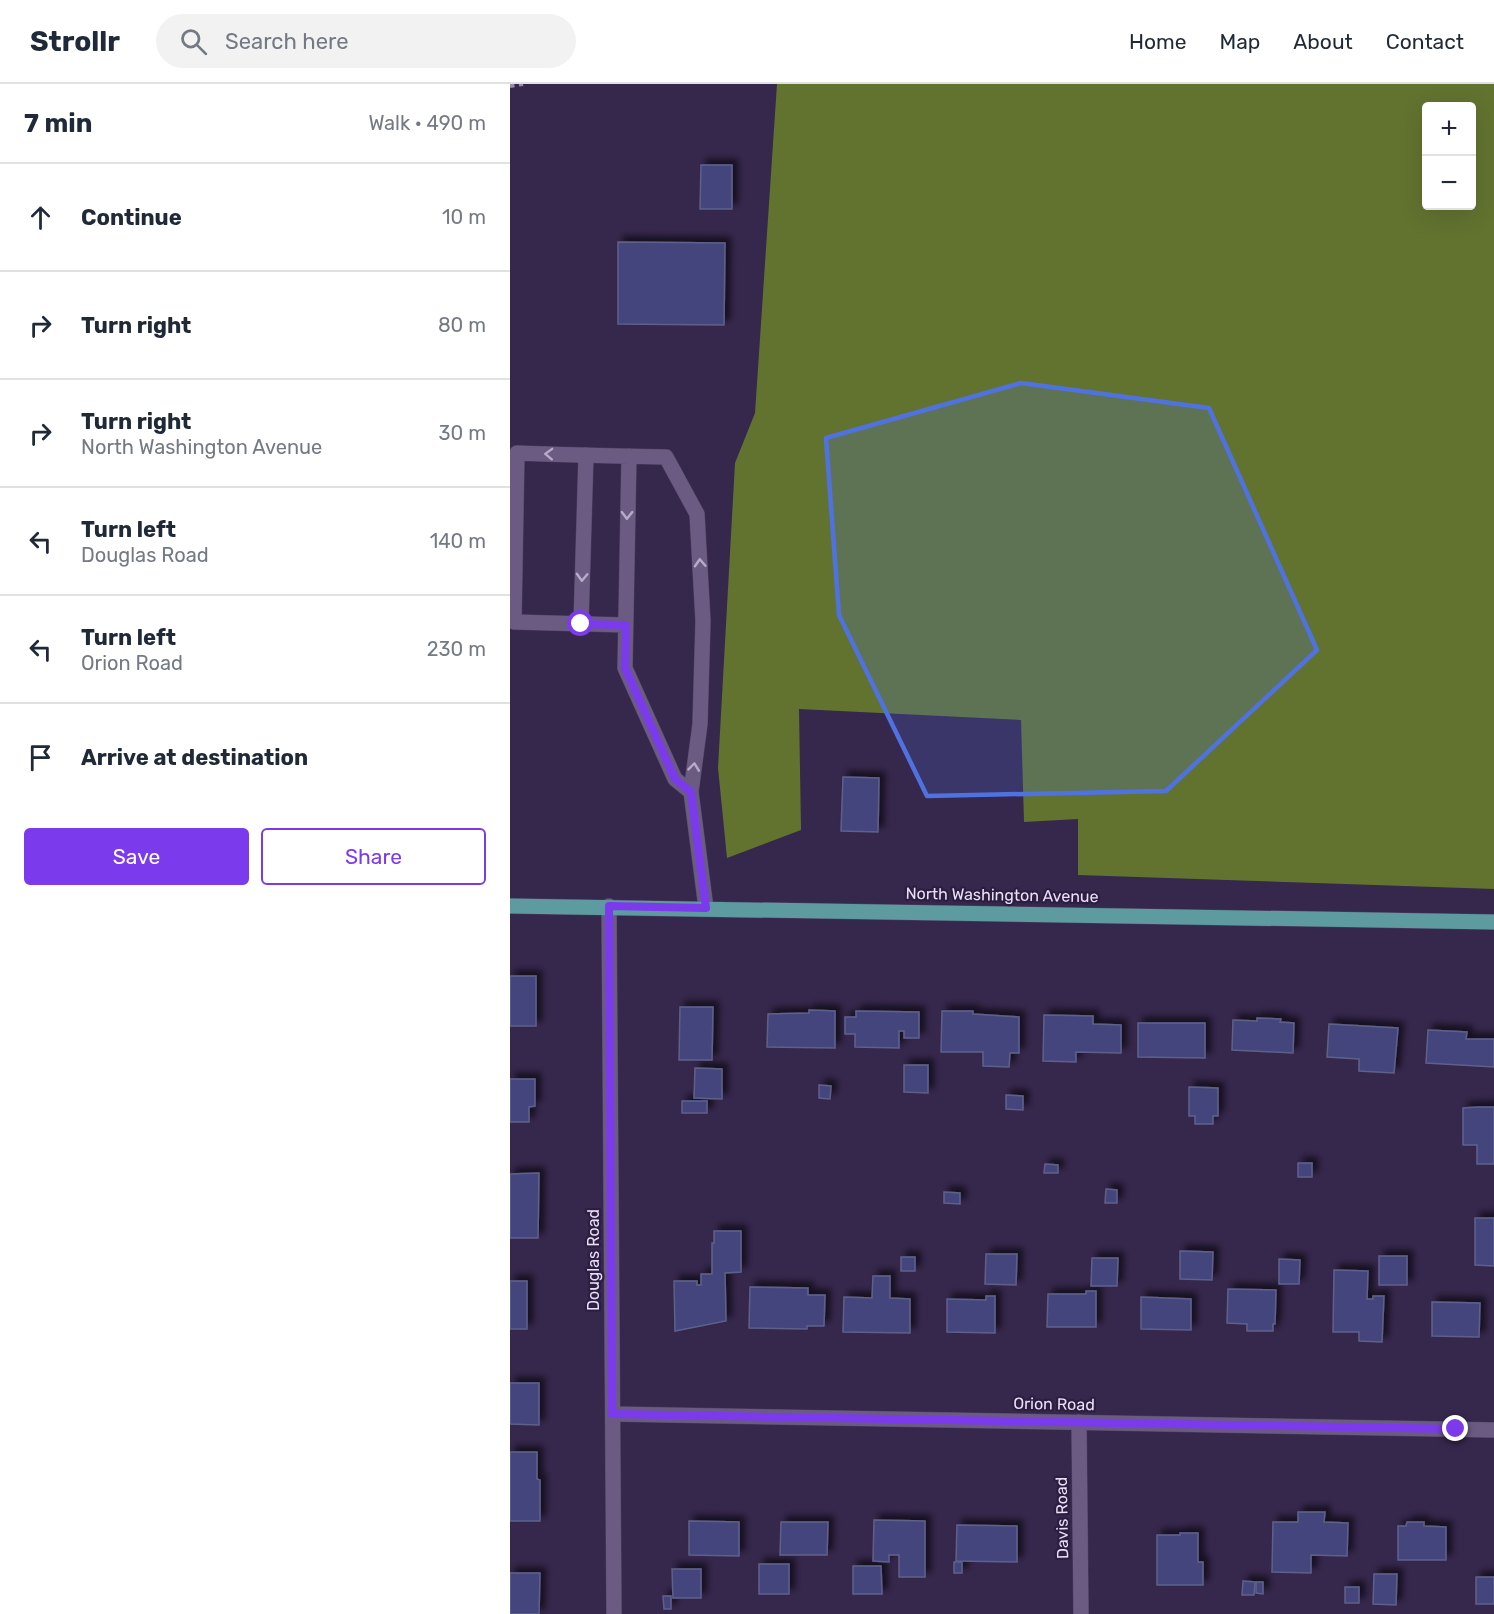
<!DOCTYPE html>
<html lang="en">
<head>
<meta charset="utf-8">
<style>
	body { margin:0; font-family:Rubik,sans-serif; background:#f2f2f3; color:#1f2937 }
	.controls { position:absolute; right:18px; top:18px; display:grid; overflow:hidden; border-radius:6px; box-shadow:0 6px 24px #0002 }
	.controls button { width:54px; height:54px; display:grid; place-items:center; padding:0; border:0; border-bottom:2px solid #e0e1e3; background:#fff; color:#1f2937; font:30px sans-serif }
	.stop { position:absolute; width:18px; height:18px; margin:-14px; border:4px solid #7c3aed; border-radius:50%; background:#fff }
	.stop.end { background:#7c3aed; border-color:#fff; box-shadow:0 2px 6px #0008 }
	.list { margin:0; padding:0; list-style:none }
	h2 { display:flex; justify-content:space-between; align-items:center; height:78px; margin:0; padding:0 24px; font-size:26px }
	h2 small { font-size:20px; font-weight:400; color:#747a83 }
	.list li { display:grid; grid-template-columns:39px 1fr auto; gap:18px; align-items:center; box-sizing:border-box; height:108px; padding:0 24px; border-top:2px solid #e0e1e3 }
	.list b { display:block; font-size:22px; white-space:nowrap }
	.list p { margin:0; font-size:20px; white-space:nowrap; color:#747a83 }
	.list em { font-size:20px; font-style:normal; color:#747a83 }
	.actions { display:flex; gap:12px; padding:18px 24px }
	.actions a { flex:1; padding:14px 0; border:2px solid #7c3aed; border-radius:6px; text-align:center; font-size:21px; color:#7c3aed }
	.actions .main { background:#7c3aed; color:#fff }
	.icon { flex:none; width:33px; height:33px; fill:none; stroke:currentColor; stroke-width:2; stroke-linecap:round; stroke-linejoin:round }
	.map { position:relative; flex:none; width:984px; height:1530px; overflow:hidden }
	header { display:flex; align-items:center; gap:36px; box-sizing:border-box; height:84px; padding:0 30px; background:#fff; border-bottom:2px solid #e0e1e3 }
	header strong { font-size:28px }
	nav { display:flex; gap:33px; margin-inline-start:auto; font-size:21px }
	.search { width:420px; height:54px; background:#f2f2f3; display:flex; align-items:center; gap:15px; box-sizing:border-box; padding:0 21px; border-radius:33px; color:#747a83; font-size:22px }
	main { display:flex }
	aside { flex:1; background:#fff }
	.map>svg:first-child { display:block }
	.forest { fill:#627330; fill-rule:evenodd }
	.building { fill:#44447e; stroke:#5f618a; stroke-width:1.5; filter:url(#shadow) }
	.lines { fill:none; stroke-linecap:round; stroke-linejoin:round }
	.minor-casing { stroke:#4e4161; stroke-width:16 }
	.major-casing { stroke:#4e4161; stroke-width:16 }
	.path { stroke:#978ca9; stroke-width:4; stroke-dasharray:4.5 4.5; stroke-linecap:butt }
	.minor { stroke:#6b5b83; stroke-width:15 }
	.major { stroke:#5d9ba0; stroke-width:15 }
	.oneway { stroke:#b6abc9 }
	.route { stroke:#7c3aed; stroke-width:8 }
	.marked { fill:#5072e0; fill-opacity:0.2; stroke:#5072e0; stroke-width:4.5; stroke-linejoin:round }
	.labels { text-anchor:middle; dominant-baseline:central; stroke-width:4.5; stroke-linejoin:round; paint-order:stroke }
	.street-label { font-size:16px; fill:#e8e0f7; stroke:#2c1d41 }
</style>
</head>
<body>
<header>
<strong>Strollr</strong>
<div class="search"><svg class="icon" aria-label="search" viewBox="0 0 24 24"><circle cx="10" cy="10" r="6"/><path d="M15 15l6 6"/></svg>Search here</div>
<nav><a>Home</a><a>Map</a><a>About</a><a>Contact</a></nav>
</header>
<main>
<aside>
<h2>7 min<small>Walk · 490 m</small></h2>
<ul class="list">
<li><svg class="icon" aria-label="ahead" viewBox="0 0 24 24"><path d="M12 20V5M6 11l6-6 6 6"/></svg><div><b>Continue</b></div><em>10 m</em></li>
<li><svg class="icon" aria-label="right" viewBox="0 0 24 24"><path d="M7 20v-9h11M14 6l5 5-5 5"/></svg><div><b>Turn right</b></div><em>80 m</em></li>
<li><svg class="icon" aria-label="right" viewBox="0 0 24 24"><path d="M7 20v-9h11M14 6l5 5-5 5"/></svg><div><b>Turn right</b><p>North Washington Avenue</p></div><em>30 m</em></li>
<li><svg class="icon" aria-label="left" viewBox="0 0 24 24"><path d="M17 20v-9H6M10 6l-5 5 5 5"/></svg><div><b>Turn left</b><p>Douglas Road</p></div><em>140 m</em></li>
<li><svg class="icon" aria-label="left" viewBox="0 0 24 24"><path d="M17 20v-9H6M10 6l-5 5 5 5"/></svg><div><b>Turn left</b><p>Orion Road</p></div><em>230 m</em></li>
<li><svg class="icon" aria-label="arrive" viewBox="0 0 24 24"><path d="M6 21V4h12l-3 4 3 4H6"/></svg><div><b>Arrive at destination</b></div></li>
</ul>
<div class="actions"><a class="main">Save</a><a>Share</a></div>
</aside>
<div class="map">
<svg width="984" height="1530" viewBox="0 0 984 1530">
	<defs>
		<filter id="shadow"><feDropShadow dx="5.5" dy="-5.5" stdDeviation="3" flood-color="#0009"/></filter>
	</defs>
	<rect width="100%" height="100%" fill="#36274c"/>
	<path class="forest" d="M267,0H984V805L568,791V735L514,738L511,636L289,625L291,746L217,774L208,684L225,379L245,329ZM916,22H962V122H916Z"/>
	<g class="building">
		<polygon points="191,81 222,81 222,125 190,125"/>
		<polygon points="108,158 215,159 214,241 108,240"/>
		<polygon points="333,693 369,694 368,748 331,747"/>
		<rect x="0" y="892" width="26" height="50"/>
		<polygon points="170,923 203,923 202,976 169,976"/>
		<polygon points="299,926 325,927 325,964 257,963 258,930 299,929"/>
		<polygon points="346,927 409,928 409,954 394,954 394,947 389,947 389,964 345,963 345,950 335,950 335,933 346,933"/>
		<polygon points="432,927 463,927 463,930 509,933 509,969 500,969 499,983 473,982 473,968 431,968"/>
		<polygon points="534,931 583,932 583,940 611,941 611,969 566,968 566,978 533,977"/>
		<polygon points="747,934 771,935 770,938 784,939 783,969 722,966 723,936 747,937"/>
		<polygon points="628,939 695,939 695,974 628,973"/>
		<polygon points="819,940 888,944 884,989 849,987 849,975 817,973"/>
		<polygon points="918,946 957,948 956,955 984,955 984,983 916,979"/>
		<polygon points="394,981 418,981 418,1009 394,1008"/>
		<polygon points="185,984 212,985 212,1015 184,1014"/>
		<polygon points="0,995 25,995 25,1022 19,1023 19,1038 0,1038"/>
		<polygon points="309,1001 321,1002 320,1015 309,1014"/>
		<polygon points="679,1003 708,1004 708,1032 703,1032 703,1040 685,1040 685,1032 679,1032"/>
		<polygon points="496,1011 513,1012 513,1026 496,1025"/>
		<rect x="172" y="1017" width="25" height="12"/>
		<polygon points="968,1023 984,1023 984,1080 967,1080 967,1061 953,1061 953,1024"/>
		<rect x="788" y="1079" width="14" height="14"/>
		<polygon points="535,1080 548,1081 548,1089 534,1089"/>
		<polygon points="29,1089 28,1154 0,1154 0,1090"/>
		<polygon points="596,1105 607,1106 607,1119 595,1119"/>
		<polygon points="434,1108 450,1109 450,1120 434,1119"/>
		<polygon points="965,1134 984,1134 984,1182 965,1181"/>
		<polygon points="204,1147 231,1147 231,1188 215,1189 216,1237 165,1247 164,1197 187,1197 187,1201 191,1201 191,1190 202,1190 202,1159 204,1159"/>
		<polygon points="670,1167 703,1168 702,1196 670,1195"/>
		<polygon points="476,1170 507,1170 506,1201 475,1200"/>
		<rect x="869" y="1172" width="28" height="29"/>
		<rect x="391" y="1173" width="14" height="14"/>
		<polygon points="582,1174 608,1174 607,1202 581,1202"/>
		<polygon points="769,1175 790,1176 789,1200 769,1200"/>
		<polygon points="824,1186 858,1187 857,1215 863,1215 863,1212 874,1212 872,1258 849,1257 849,1248 823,1248"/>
		<polygon points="363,1192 380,1192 380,1214 400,1215 400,1249 333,1248 334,1213 362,1214"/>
		<rect x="0" y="1197" width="17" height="48"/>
		<polygon points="240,1203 298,1204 298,1211 315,1211 314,1242 297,1242 297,1245 239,1244"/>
		<polygon points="718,1205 766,1206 765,1240 763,1240 763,1247 737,1247 737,1240 717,1239"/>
		<polygon points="576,1207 586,1207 586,1243 537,1243 538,1210 576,1210"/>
		<polygon points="476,1212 485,1212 485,1249 437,1248 437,1215 476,1216"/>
		<polygon points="631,1213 681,1215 681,1246 631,1245"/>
		<polygon points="922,1218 970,1219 969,1253 922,1252"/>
		<polygon points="0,1299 29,1299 29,1341 0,1340"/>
		<polygon points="0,1368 27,1368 27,1395 30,1396 30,1437 0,1437"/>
		<polygon points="788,1428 815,1428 814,1438 838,1439 837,1472 801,1471 801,1489 762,1488 763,1438 788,1438"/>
		<polygon points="364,1436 415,1437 415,1493 389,1493 389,1471 379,1471 379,1478 363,1477"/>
		<polygon points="179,1437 229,1438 229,1472 179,1471"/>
		<polygon points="271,1438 318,1438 317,1471 270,1471"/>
		<polygon points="897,1438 914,1438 914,1442 936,1443 936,1476 888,1476 888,1442 896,1442"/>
		<polygon points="447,1441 507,1442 507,1478 446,1477"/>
		<polygon points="670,1449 688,1449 688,1478 693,1478 693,1501 647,1501 647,1451 670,1451"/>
		<rect x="444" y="1478" width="8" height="11"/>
		<rect x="249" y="1480" width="30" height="30"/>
		<polygon points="343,1482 371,1482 372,1510 343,1510"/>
		<polygon points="162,1485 191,1485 191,1514 163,1514"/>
		<polygon points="0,1489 30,1489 29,1530 0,1530"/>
		<polygon points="864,1490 887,1490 886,1521 863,1520"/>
		<rect x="966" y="1493" width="18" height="27"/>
		<polygon points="733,1497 745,1498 744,1511 732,1511"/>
		<polygon points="746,1498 753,1498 753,1510 746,1509"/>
		<rect x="835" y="1503" width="14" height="16"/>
		<polygon points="153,1512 161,1512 161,1525 154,1525"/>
	</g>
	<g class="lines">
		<g class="minor-casing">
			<g id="minor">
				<polyline points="71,540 76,371"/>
				<path d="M115,541L4,538L7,369C56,371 106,372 156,373L187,430L193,537L190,640L181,708L165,695L115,584L119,372"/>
				<polyline points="181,708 196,824"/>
				<polyline points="99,822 104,1530"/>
				<polyline points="103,1330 984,1346"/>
				<polyline points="569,1338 571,1530"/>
			</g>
		</g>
		<g class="major-casing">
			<polyline id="major" points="0,822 984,838"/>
		</g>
		<polyline class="path" points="0,2 13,0"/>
		<use href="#minor" class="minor"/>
		<use href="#major" class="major"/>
	</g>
	<defs><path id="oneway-chevron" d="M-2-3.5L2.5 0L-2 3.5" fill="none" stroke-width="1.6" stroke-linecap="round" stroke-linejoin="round" transform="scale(1.5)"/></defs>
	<g class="oneway">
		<use href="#oneway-chevron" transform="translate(39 370) rotate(-178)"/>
		<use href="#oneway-chevron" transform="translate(117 431) rotate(91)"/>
		<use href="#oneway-chevron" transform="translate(190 479) rotate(-93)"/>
		<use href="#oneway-chevron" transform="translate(72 493) rotate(92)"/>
		<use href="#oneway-chevron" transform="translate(184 683) rotate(-83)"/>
	</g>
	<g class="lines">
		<polyline class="route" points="71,540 116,541 115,584 165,695 181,708 196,824 99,822 102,1330 946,1345"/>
	</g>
	<path class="marked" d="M511,299L699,324L807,566L656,707L417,712L329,531L316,354Z"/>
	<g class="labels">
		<g class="street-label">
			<text transform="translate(492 811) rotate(1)">North Washington Avenue</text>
			<text transform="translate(83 1176) rotate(-90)">Douglas Road</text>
			<text transform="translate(544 1320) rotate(1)">Orion Road</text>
			<text transform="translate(552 1434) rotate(-91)">Davis Road</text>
		</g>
	</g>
</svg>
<div class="controls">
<button>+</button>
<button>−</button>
</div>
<div class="stop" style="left:71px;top:540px"></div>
<div class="stop end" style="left:946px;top:1345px"></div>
</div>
</main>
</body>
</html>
